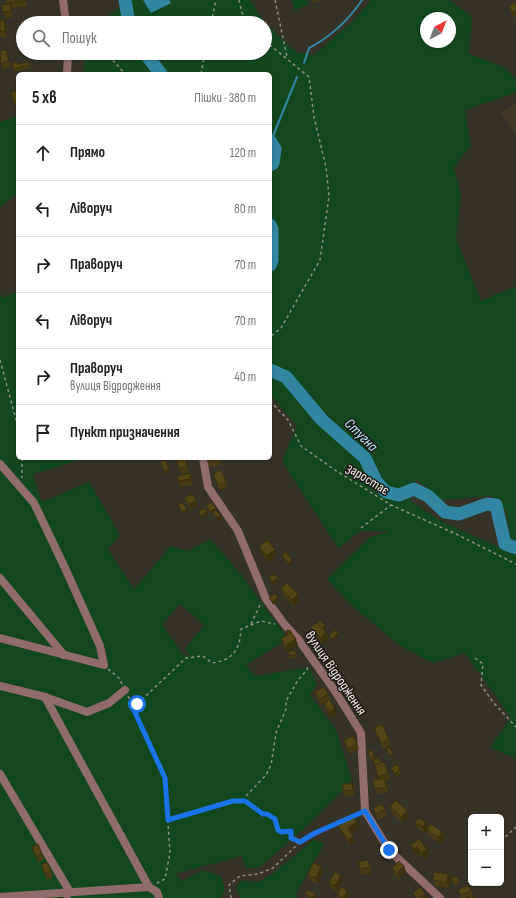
<!DOCTYPE html>
<html lang="uk">
<head>
<meta charset="utf-8">
<style>
	body { margin:0; font-family:"Sofia Sans Condensed",sans-serif; background:#f2f2f2; color:#202124 }
	.controls { position:absolute; right:12px; bottom:12px; display:grid; overflow:hidden; border-radius:6px; box-shadow:0 1px 3px #0004 }
	.controls button { width:36px; height:36px; display:grid; place-items:center; padding:0; border:0; border-bottom:1px solid #e0e0e0; background:#fff; color:#202124; font:20px sans-serif }
	.compass { position:absolute; left:420px; top:12px; width:36px; height:36px; border-radius:50%; background:#fff; box-shadow:0 1px 3px #0004; rotate:42deg }
	.stop { position:absolute; width:12px; height:12px; margin:-9px; border:3px solid #1a73e8; border-radius:50%; background:#fff }
	.stop.end { background:#1a73e8; border-color:#fff; box-shadow:0 1px 4px #0008 }
	.list { margin:0; padding:0; list-style:none }
	h2 { display:flex; justify-content:space-between; align-items:center; height:52px; margin:0; padding:0 16px; font-size:17px }
	h2 small { font-size:13px; font-weight:400; color:#757577 }
	.list li { display:grid; grid-template-columns:26px 1fr auto; gap:12px; align-items:center; box-sizing:border-box; height:56px; padding:0 16px; border-top:1px solid #e0e0e0 }
	.list b { display:block; font-size:15px; white-space:nowrap }
	.list p { margin:0; font-size:13px; white-space:nowrap; color:#757577 }
	.list em { font-size:13px; font-style:normal; color:#757577 }
	.icon { flex:none; width:22px; height:22px; fill:none; stroke:currentColor; stroke-width:2; stroke-linecap:round; stroke-linejoin:round }
	.map { position:relative; flex:none; width:516px; height:898px; overflow:hidden }
	.search { position:absolute; background:#fff; box-shadow:0 1px 3px #0004; left:16px; top:16px; width:256px; height:44px; display:flex; align-items:center; gap:10px; box-sizing:border-box; padding:0 14px; border-radius:22px; color:#757577; font-size:15px }
	.panel { position:absolute; background:#fff; box-shadow:0 1px 3px #0004; left:16px; top:72px; width:256px; height:388px; border-radius:6px }
	.map>svg:first-child { display:block }
	.built { fill:#403a29 }
	.green { fill:#13481e; fill-rule:evenodd }
	.water { fill:#3286a2 }
	.lines { fill:none; stroke-linecap:round; stroke-linejoin:round }
	.stream { stroke:#3286a2; stroke-width:2 }
	.river { stroke:#3286a2; stroke-width:13 }
	.path { stroke:#918f85; stroke-width:1.5; stroke-dasharray:3 3; stroke-linecap:butt }
	.minor { stroke:#926b6b; stroke-width:8 }
	.wall { fill:#483b13 }
	.shaded-wall { fill:#3b300f }
	.building { fill:#544516; stroke:#3b300f }
	.route { stroke:#1a73e8; stroke-width:5 }
	.labels { text-anchor:middle; dominant-baseline:central; stroke-width:3; stroke-linejoin:round; paint-order:stroke }
	.street-label { font-size:14px; fill:#efede6; stroke:#1b1915 }
	.water-label { font-size:15px; font-style:italic; fill:#b6e7fa; stroke:#1b1915 }
</style>
</head>
<body>
<div class="map">
<svg width="516" height="898" viewBox="0 0 516 898">
	<rect width="100%" height="100%" fill="#353227"/>
	<polygon class="built" points="516,104 516,134 501,113"/>
	<g class="green">
		<polygon points="128,0 250,0 265,23 101,23"/>
		<polygon points="291,0 308,0 309,4 295,10"/>
		<path d="M371,0H450L472,17L469,54L504,67L516,79V93L465,110L471,145L454,168L461,195L456,239L481,301L516,286V541L511,540L505,509L491,496L441,500L416,479L410,501L443,522L516,555V759L490,747L511,718L465,653L433,663L399,645L350,604L327,579L370,537L391,531H360L338,548L282,461L297,426L270,394V74H84L85,53H265V23L296,52L314,55L354,20ZM426,18H450V42H426Z"/>
		<polygon points="18,116 18,193 0,207 0,122"/>
		<path d="M18,291V458L83,459L33,474L42,502L89,482L120,535L108,549L134,589L171,546L188,551L210,539L240,573L288,639L246,665L255,676L309,667L317,684L310,695L336,730L352,780L308,825L259,868H246L242,856L175,874L183,881L202,870L221,876L225,890L221,898H0V292L2,298ZM180,604L204,625L185,649L190,657L182,653L162,625Z"/>
		<polygon points="314,839 324,844 296,893 298,898 240,898 236,887 241,881 259,882 275,872"/>
	</g>
	<polygon class="water" points="143,0 169,0 171,3 151,13"/>
	<g class="lines">
		<g class="stream">
			<path d="M304,63L309,48C332,36 348,21 362,0"/>
			<polyline points="271,141 297,77"/>
		</g>
		<g class="river">
			<polyline points="125,0 129,23"/>
			<polyline points="145,53 161,74"/>
			<polyline points="270,141 275,149 273,163 270,165"/>
			<polyline points="270,225 272,229 272,260 270,265"/>
			<polyline points="270,370 286,377 322,420 365,458 376,481 386,492 399,495 414,489 428,496 445,512 459,514 487,504 496,505 505,544 516,548"/>
		</g>
		<g class="path">
			<polyline points="239,0 242,13 250,23"/>
			<polyline points="275,0 287,57"/>
			<polyline points="211,23 216,0"/>
			<polyline points="265,41 309,77 314,117 326,167 329,196 323,239 320,260 281,328 270,337"/>
			<polyline points="103,53 112,59 125,74"/>
			<polyline points="201,74 205,53"/>
			<polyline points="0,360 18,427"/>
			<polyline points="270,401 288,420 301,446 335,470 391,505 456,534 516,564"/>
			<polyline points="22,458 22,478"/>
			<polyline points="361,528 391,505"/>
			<polyline points="251,624 261,603"/>
			<polyline points="475,658 483,664 481,685 493,702 516,727"/>
			<polyline points="108,669 119,678 122,684"/>
			<polyline points="128,696 165,778 170,853 165,879 157,883"/>
			<path d="M133,708L186,658L203,656L212,663C233,660 240,650 241,629L261,621L275,624"/>
			<polyline points="245,802 263,814 267,814 275,819 278,830 281,832 291,831 291,838 300,842"/>
			<polyline points="169,820 233,801 245,801 246,796 266,775 271,765 276,733 286,709 286,701 298,680 307,670 308,665"/>
			<polyline points="501,841 516,827"/>
			<polyline points="231,898 229,885 240,876 258,874 273,868 300,842 359,814"/>
		</g>
		<g class="minor">
			<polyline points="63,0 66,23"/>
			<polyline points="67,74 68,53"/>
			<polyline points="203,458 208,487 238,531 266,599 285,625 298,639 335,691 361,733 365,811 389,850 440,898"/>
			<polyline points="0,464 34,503 65,568 100,646 104,665 0,638"/>
			<polyline points="0,578 64,655"/>
			<polyline points="0,686 45,697 87,712 109,703 125,690"/>
			<polyline points="45,697 149,887 157,892 159,898"/>
			<polyline points="0,774 70,892 67,895"/>
			<polyline points="0,897 149,887"/>
		</g>
	</g>
	<g class="wall">
		<polygon points="6,0 26,0 27,6 12,8 13,17 6,18 3,12 7,4"/>
		<polygon points="312,0 320,0 313,3"/>
		<polygon points="516,1 516,19 511,13 509,7"/>
		<polygon points="0,20 4,20 6,25 7,38 0,37"/>
		<polygon points="6,50 11,67 3,69 0,61"/>
		<polygon points="18,62 19,64 29,62 30,68 14,72 13,69"/>
		<polygon points="18,90 18,110 17,110 11,93"/>
		<polygon points="161,458 166,458 167,460 166,461 170,471 165,474 161,465 163,461"/>
		<polygon points="176,458 185,458 189,472 181,474"/>
		<polygon points="207,458 220,458 222,464 210,468"/>
		<polygon points="190,473 192,479 193,485 180,487 178,481"/>
		<polygon points="213,474 226,481 228,487 220,491"/>
		<polygon points="185,498 196,500 198,506 191,510 187,504"/>
		<polygon points="206,506 217,510 222,519 219,521 214,515 213,513 212,514 208,509"/>
		<polygon points="259,546 277,556 268,562 261,552"/>
		<polygon points="282,555 293,563 289,566 283,558"/>
		<polygon points="281,588 300,600 294,606 283,594"/>
		<polygon points="317,624 325,625 326,628 324,630 326,632 328,638 323,644 313,634 311,628"/>
		<polygon points="291,631 298,645 289,651 297,654 297,658 290,658 289,655 289,651 288,652 283,645 281,639 287,635 286,633"/>
		<polygon points="315,692 328,694 330,700 337,714 332,717 326,709 324,704 321,705 317,698"/>
		<polygon points="374,728 389,739 391,745 383,749"/>
		<polygon points="344,741 357,743 359,749 350,754 346,747"/>
		<polygon points="372,750 376,759 371,761 368,751"/>
		<polygon points="373,760 381,763 384,762 390,779 386,781 388,792 377,794 375,789 379,779"/>
		<polygon points="391,768 400,770 401,773 396,777"/>
		<polygon points="352,783 355,789 355,795 346,797 343,791"/>
		<polygon points="390,807 409,816 403,823 392,813"/>
		<polygon points="373,808 385,810 387,816 378,820"/>
		<polygon points="357,822 360,828 351,833 355,842 350,846 341,832 338,826"/>
		<polygon points="415,823 442,832 444,838 440,844 429,835 427,830 425,833 418,829"/>
		<polygon points="411,845 427,849 429,855 424,859 419,853 416,855 413,851"/>
		<polygon points="32,847 42,854 44,859 38,863"/>
		<polygon points="41,865 51,871 53,877 47,880"/>
		<polygon points="321,866 323,872 318,884 310,881 308,875"/>
		<polygon points="370,866 372,873 362,875 360,869"/>
		<polygon points="404,866 406,872 399,879 394,874 392,868"/>
		<polygon points="341,875 343,881 337,891 331,888 329,882"/>
		<polygon points="433,880 451,880 449,888 435,886"/>
		<polygon points="459,880 459,885 454,885 453,883"/>
		<polygon points="458,890 471,891 474,898 462,898"/>
		<polygon points="315,893 316,896 315,898 306,897 305,894"/>
		<polygon points="337,895 350,896 349,898 338,898"/>
	</g>
	<g class="shaded-wall">
		<polygon points="10,4 12,9 13,17 11,11"/>
		<polygon points="4,20 6,25 7,38 5,32"/>
		<polygon points="164,458 166,458 167,460 164,462 163,459"/>
		<polygon points="196,500 198,506 191,510 189,504"/>
		<polygon points="216,508 217,511 212,514 211,511"/>
		<polygon points="187,509 188,512 183,515 182,512"/>
		<polygon points="207,512 208,515 202,519 201,516"/>
		<polygon points="221,516 222,519 219,521 218,518"/>
		<polygon points="275,550 277,556 268,562 266,556"/>
		<polygon points="292,560 293,563 289,566 288,563"/>
		<polygon points="278,578 279,581 273,585 272,582"/>
		<polygon points="298,594 300,600 294,606 292,600"/>
		<polygon points="278,598 279,601 273,605 272,602"/>
		<polygon points="325,625 326,628 323,631 322,628"/>
		<polygon points="326,632 328,638 323,644 321,638"/>
		<polygon points="338,633 339,636 333,642 332,639"/>
		<polygon points="296,639 298,645 288,652 286,646"/>
		<polygon points="335,708 337,714 332,717 330,712"/>
		<polygon points="393,753 394,756 391,758 390,755"/>
		<polygon points="385,778 387,784 388,792 386,787"/>
		<polygon points="352,783 355,789 355,795 353,790"/>
		<polygon points="407,810 409,816 403,823 401,817"/>
		<polygon points="357,822 360,828 350,834 348,828"/>
		<polygon points="426,822 428,828 425,833 423,827"/>
		<polygon points="442,832 444,838 440,844 438,838"/>
		<polygon points="353,836 355,842 350,846 348,840"/>
		<polygon points="417,847 419,853 416,855 414,849"/>
		<polygon points="427,849 429,855 424,859 422,853"/>
		<polygon points="321,866 323,872 318,884 316,878"/>
		<polygon points="404,866 406,872 399,879 397,873"/>
		<polygon points="448,874 451,880 449,888 447,883"/>
		<polygon points="341,875 343,881 337,891 335,886"/>
		<polygon points="347,890 350,896 349,898 344,898"/>
		<polygon points="315,893 316,896 315,898 313,898"/>
		<polygon points="425,894 427,898 420,898"/>
	</g>
	<g class="building">
		<polygon points="6,0 25,0 25,1 6,3"/>
		<polygon points="516,1 516,16 509,7"/>
		<polygon points="10,4 11,11 3,12 2,5"/>
		<polygon points="0,20 4,20 5,32 0,31"/>
		<polygon points="6,50 9,61 1,64 0,51"/>
		<polygon points="18,62 18,64 29,62 29,65 13,69 12,63"/>
		<polygon points="18,90 18,103 15,104 11,93"/>
		<polygon points="176,458 185,458 187,466 179,468"/>
		<polygon points="207,458 220,458 208,462"/>
		<polygon points="165,460 169,469 164,471 160,462"/>
		<polygon points="221,470 226,481 218,485 213,474"/>
		<polygon points="190,473 191,479 178,481 177,476"/>
		<polygon points="192,494 196,500 189,504 185,498"/>
		<polygon points="182,502 187,509 182,512 178,505"/>
		<polygon points="211,502 216,508 211,511 206,506"/>
		<polygon points="204,508 207,512 201,516 198,512"/>
		<polygon points="216,510 221,516 218,518 213,512"/>
		<polygon points="268,540 275,550 266,556 259,546"/>
		<polygon points="286,552 292,560 288,563 282,555"/>
		<polygon points="274,574 278,578 272,582 269,578"/>
		<polygon points="287,583 298,594 292,600 281,588"/>
		<polygon points="275,593 278,598 272,602 269,598"/>
		<polygon points="320,621 325,625 322,628 317,624"/>
		<polygon points="316,623 326,632 321,638 311,628"/>
		<polygon points="287,630 291,631 288,634 286,633"/>
		<polygon points="335,630 338,633 332,639 329,636"/>
		<polygon points="291,632 296,639 286,646 281,639"/>
		<rect x="289" y="651" width="7" height="4"/>
		<polygon points="324,687 328,694 319,699 315,692"/>
		<polygon points="329,699 335,708 330,712 324,703"/>
		<polygon points="382,724 389,739 381,743 374,728"/>
		<polygon points="353,736 357,743 348,749 344,741"/>
		<polygon points="389,747 393,753 390,755 386,749"/>
		<polygon points="372,750 375,756 370,758 368,751"/>
		<polygon points="379,758 381,763 375,765 373,760"/>
		<polygon points="384,762 388,773 378,777 375,765"/>
		<polygon points="397,764 400,770 395,774 391,768"/>
		<polygon points="385,778 386,787 375,789 373,780"/>
		<polygon points="352,783 353,790 343,791 343,784"/>
		<polygon points="395,800 407,810 401,817 390,807"/>
		<polygon points="382,804 385,810 376,814 373,808"/>
		<polygon points="353,816 357,822 348,828 353,836 348,840 338,826"/>
		<polygon points="418,818 426,822 423,827 415,823"/>
		<polygon points="431,824 442,832 438,838 427,829"/>
		<polygon points="419,839 427,849 422,853 417,847 414,849 411,845"/>
		<polygon points="38,844 42,854 36,857 32,847"/>
		<polygon points="368,860 370,867 360,869 358,862"/>
		<polygon points="399,861 404,866 397,873 392,868"/>
		<polygon points="47,862 51,871 45,874 41,865"/>
		<polygon points="313,863 321,866 316,878 308,875"/>
		<polygon points="335,872 341,875 335,886 329,882"/>
		<polygon points="434,872 448,874 447,883 433,880"/>
		<polygon points="452,877 458,877 458,882 453,883"/>
		<polygon points="468,885 471,891 461,895 458,890"/>
		<polygon points="341,887 347,890 344,898 337,895"/>
		<polygon points="420,887 425,894 420,898 417,898 413,893"/>
		<polygon points="307,890 315,893 313,898 305,894"/>
		<polygon points="472,895 474,898 466,898"/>
	</g>
	<g class="lines">
		<polyline class="route" points="137,704 133,708 165,778 168,820 233,801 245,801 263,814 267,814 275,819 278,830 281,832 291,831 291,838 300,842 315,833 365,811 389,850"/>
	</g>
	<g class="labels">
		<g class="street-label">
			<text transform="translate(368 479) rotate(32)">заростає</text>
			<text transform="translate(336 673) rotate(56)">вулиця Відродження</text>
		</g>
		<g class="water-label">
			<text transform="translate(361 435) rotate(45)">Стугна</text>
		</g>
	</g>
</svg>
<div class="controls">
<button>+</button>
<button>−</button>
</div>
<svg class="compass" viewBox="-18 -18 36 36"><path d="M0-13l5 13h-10z" fill="#e53935"/><path d="M0 13l5-13h-10z" fill="#757577"/></svg>
<div class="stop" style="left:137px;top:704px"></div>
<div class="stop end" style="left:389px;top:850px"></div>
<div class="search"><svg class="icon" aria-label="search" viewBox="0 0 24 24"><circle cx="10" cy="10" r="6"/><path d="M15 15l6 6"/></svg>Пошук</div>
<section class="panel">
<h2>5 хв<small>Пішки · 380 m</small></h2>
<ul class="list">
<li><svg class="icon" aria-label="ahead" viewBox="0 0 24 24"><path d="M12 20V5M6 11l6-6 6 6"/></svg><div><b>Прямо</b></div><em>120 m</em></li>
<li><svg class="icon" aria-label="left" viewBox="0 0 24 24"><path d="M17 20v-9H6M10 6l-5 5 5 5"/></svg><div><b>Ліворуч</b></div><em>80 m</em></li>
<li><svg class="icon" aria-label="right" viewBox="0 0 24 24"><path d="M7 20v-9h11M14 6l5 5-5 5"/></svg><div><b>Праворуч</b></div><em>70 m</em></li>
<li><svg class="icon" aria-label="left" viewBox="0 0 24 24"><path d="M17 20v-9H6M10 6l-5 5 5 5"/></svg><div><b>Ліворуч</b></div><em>70 m</em></li>
<li><svg class="icon" aria-label="right" viewBox="0 0 24 24"><path d="M7 20v-9h11M14 6l5 5-5 5"/></svg><div><b>Праворуч</b><p>вулиця Відродження</p></div><em>40 m</em></li>
<li><svg class="icon" aria-label="arrive" viewBox="0 0 24 24"><path d="M6 21V4h12l-3 4 3 4H6"/></svg><div><b>Пункт призначення</b></div></li>
</ul>
</section>
</div>
</body>
</html>
